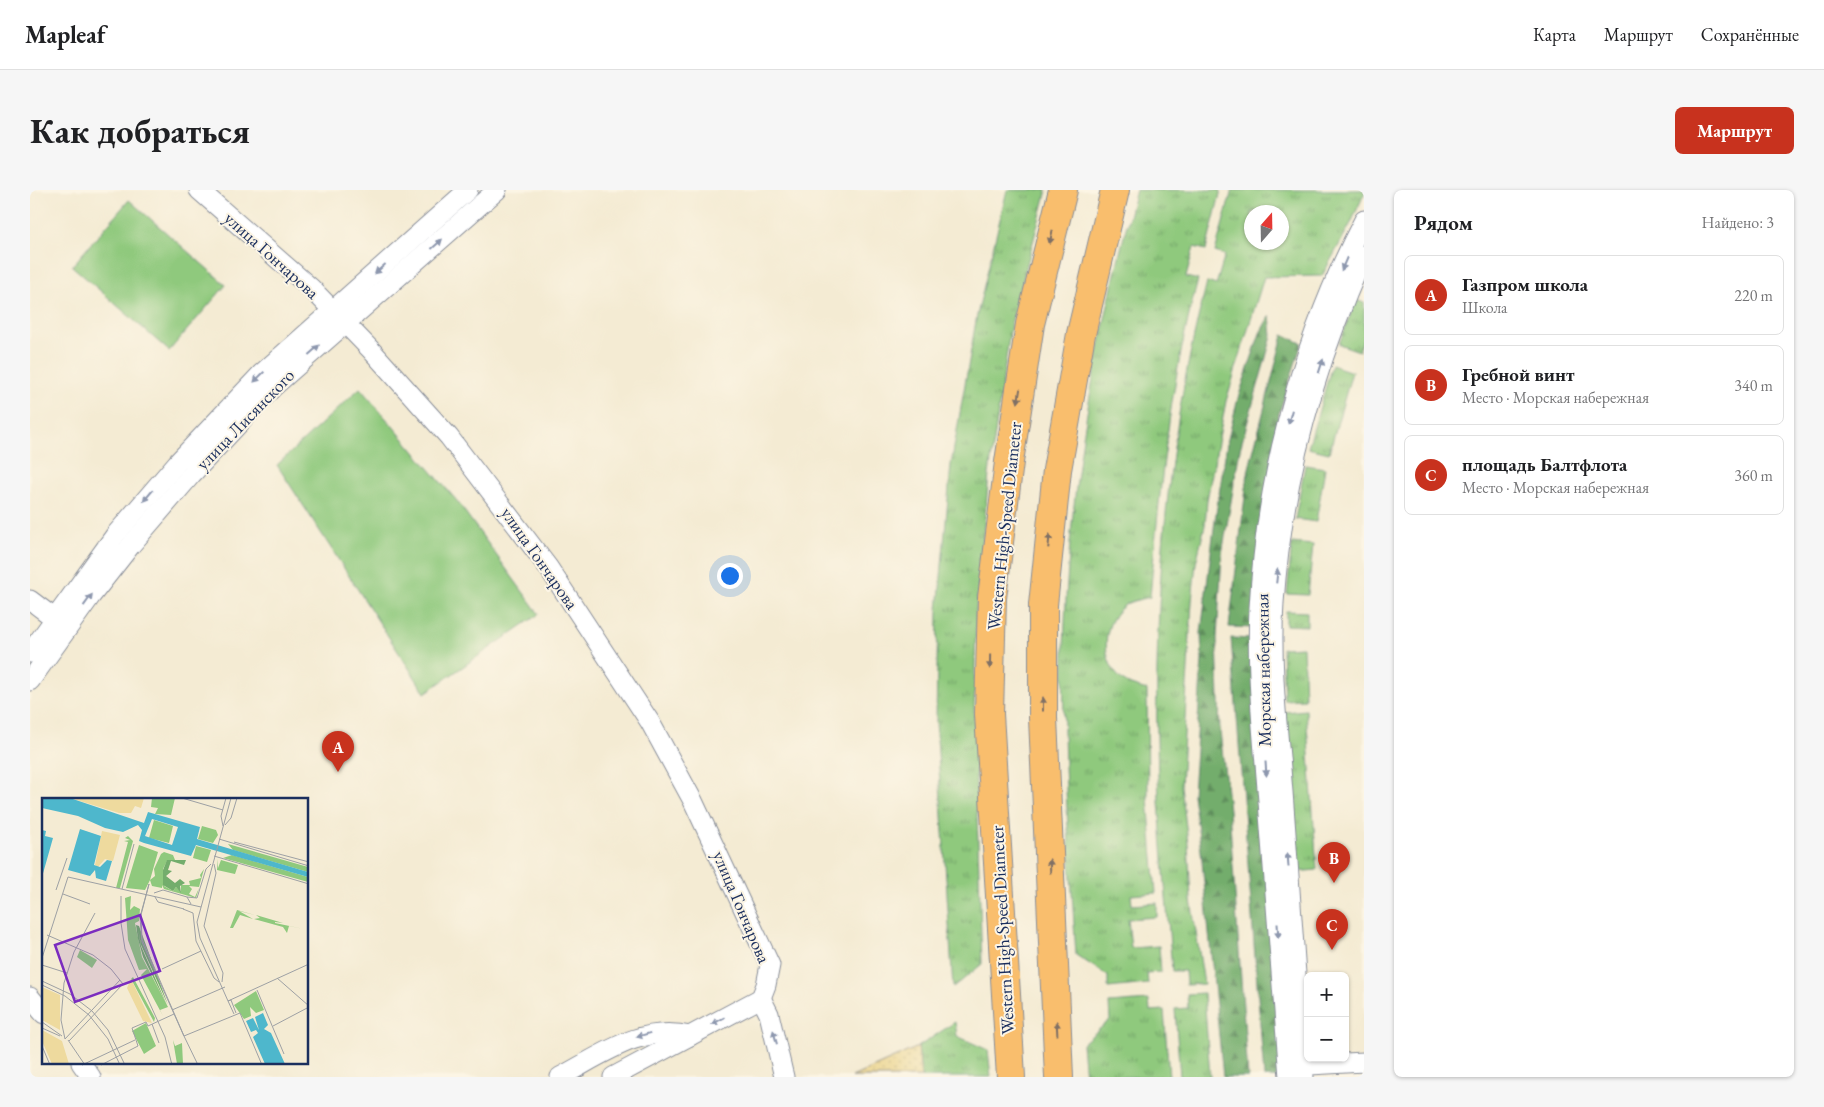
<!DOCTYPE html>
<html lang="ru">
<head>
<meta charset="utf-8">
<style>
	body { margin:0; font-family:"EB Garamond",serif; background:#f6f6f6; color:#202124 }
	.controls { position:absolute; right:15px; bottom:15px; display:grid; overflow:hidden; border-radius:8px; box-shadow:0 1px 4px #0004 }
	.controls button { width:45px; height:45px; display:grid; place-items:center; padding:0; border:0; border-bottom:1px solid #e0e0e0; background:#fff; color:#202124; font:25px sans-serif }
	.compass { position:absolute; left:1214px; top:15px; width:45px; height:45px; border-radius:50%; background:#fff; box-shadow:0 1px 4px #0004; rotate:20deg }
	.you { position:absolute; left:699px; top:385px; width:18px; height:18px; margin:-12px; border:4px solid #fff; border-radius:50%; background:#1a73e8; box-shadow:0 0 0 8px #1a73e833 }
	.badge { display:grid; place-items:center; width:32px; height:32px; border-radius:50%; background:#c8321e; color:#fff; font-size:16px; font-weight:700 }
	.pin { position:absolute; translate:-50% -41px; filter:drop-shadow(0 1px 2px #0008) }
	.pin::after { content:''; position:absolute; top:26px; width:18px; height:15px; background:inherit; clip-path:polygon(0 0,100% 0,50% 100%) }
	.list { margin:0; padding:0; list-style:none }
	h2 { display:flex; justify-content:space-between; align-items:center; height:65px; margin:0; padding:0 20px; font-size:21px }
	h2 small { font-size:16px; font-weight:400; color:#757577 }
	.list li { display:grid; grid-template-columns:32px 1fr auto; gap:15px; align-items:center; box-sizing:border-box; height:80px; margin:0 10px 10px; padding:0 10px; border:1px solid #e0e0e0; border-radius:8px }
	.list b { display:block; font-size:19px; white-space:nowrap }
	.list p { margin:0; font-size:16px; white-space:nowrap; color:#757577 }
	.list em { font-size:16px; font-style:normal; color:#757577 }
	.map { position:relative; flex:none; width:1334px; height:887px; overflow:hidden; border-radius:8px }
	header { display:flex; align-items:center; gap:30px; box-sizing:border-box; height:70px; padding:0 25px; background:#fff; border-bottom:1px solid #e0e0e0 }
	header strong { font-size:24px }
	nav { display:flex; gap:28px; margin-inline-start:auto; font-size:18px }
	.intro { display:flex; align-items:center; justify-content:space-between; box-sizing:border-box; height:120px; padding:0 30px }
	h1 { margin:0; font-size:35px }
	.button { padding:12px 22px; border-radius:8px; background:#c8321e; color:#fff; font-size:18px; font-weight:700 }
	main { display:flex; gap:30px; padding:0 30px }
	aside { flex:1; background:#fff; border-radius:8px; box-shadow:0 1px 4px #0004 }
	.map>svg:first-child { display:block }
	.grass { fill:url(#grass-tufts); stroke:#557c6e; fill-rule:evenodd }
	.forest { fill:url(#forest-firs); stroke:#476e65 }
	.sand { fill:url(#sand-dots); stroke:#84847e }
	.pitch { fill:#8fc97d; stroke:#557c6e }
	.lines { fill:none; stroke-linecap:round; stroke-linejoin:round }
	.minor-casing { stroke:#888d98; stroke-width:21 }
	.highway-casing { stroke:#888d98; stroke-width:30 }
	.minor { stroke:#fff; stroke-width:19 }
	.highway { stroke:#f9be6d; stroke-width:28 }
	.oneway { fill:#7f6f65 }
	.oneway2 { fill:#8d97ae }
	.labels { text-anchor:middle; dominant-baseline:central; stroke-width:4; stroke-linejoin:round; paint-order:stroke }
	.street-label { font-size:18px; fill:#1b2f5e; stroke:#fcf5e5 }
	.inset-road { fill:none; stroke:#9da0a4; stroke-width:1 }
	.view { fill:#7b2cbf; fill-opacity:0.15; stroke:#7b2cbf; stroke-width:2.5 }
	.inset-edge { fill:none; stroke:#1b2f5e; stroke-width:2.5 }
</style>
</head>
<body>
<header>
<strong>Mapleaf</strong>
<nav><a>Карта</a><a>Маршрут</a><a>Сохранённые</a></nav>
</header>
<div class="intro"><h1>Как добраться</h1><a class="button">Маршрут</a></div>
<main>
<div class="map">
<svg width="1334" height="887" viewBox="0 0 1334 887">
	<defs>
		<pattern id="grass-tufts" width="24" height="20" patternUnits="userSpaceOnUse" patternTransform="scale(1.25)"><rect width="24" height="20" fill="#8fc97d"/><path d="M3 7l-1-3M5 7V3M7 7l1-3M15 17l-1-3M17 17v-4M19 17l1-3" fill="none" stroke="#74a46a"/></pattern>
		<pattern id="forest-firs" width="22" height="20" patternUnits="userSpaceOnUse" patternTransform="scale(1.25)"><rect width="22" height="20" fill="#73ad6c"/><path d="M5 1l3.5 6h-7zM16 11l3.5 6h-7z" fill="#5e8d5c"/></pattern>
		<pattern id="sand-dots" width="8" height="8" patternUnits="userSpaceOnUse" patternTransform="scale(1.25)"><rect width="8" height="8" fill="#eeda9e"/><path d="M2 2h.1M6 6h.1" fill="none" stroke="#ccbb8a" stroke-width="1.8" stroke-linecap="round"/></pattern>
	</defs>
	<rect width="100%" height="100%" fill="#fcf5e5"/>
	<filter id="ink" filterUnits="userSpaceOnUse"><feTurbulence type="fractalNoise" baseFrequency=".02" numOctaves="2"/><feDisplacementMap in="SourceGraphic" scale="10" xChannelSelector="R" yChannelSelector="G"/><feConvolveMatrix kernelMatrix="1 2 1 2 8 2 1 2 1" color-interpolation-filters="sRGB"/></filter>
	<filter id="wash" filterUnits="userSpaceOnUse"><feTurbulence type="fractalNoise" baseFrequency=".0096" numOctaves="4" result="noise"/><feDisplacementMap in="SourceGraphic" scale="20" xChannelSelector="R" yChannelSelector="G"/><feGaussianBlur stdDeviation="1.12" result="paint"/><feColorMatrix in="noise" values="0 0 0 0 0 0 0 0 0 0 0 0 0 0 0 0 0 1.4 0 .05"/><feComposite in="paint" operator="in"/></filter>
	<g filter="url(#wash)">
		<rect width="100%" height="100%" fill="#f4ebd3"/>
		<g class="grass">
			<polygon points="977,0 1017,0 981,134 959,284 946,420 944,532 952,774 923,798 906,532 908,420 921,275 947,125"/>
			<path d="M1106,0H1191L1176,60L1164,57L1156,87L1168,90C1139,195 1130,299 1120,407C1114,409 1104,410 1098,413C1070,430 1069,474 1095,492C1101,496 1111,498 1117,500L1118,609L1126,703L1101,705L1102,715L1127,713V727L1098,729L1101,758L1129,756L1131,782L1117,783L1118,794L1078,798V786L1046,765C1039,654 1030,543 1035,432C1040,289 1069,138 1106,0Z"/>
			<path d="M1202,0H1334V4L1321,33L1292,86L1234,87L1196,211L1177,310L1175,335L1166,373L1162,411L1151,596L1158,653L1161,710L1174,794L1156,795L1155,781H1142C1138,725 1132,668 1129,611C1121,440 1133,258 1177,92L1186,95L1195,65L1185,62ZM1222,22H1252V52H1222Z"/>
			<polygon points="1326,110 1334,113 1334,147 1329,161 1309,154"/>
			<polygon points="1302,175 1322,182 1299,263 1278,258"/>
			<polygon points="1275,275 1295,278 1286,332 1265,329"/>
			<polygon points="1262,353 1283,355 1278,405 1257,404"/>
			<polygon points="1256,421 1277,422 1277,436 1256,435"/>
			<polygon points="1273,457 1275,509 1254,510 1252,458"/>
			<polygon points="1276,520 1287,680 1264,682 1254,522"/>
			<polygon points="1174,803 1180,887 1150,887 1145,819 1158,818 1157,804"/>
			<polygon points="1119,810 1120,821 1134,820 1139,887 1055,887 1052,854 1080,830 1079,813"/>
			<polygon points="925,832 927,846 958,860 961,887 891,887 888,857"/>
		</g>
		<g class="forest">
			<polygon points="1240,125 1242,146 1210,259 1192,364 1187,448 1190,541 1199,620 1218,887 1193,887 1171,661 1163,605 1172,470 1171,443 1185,330 1197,253 1208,208 1230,143"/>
			<polygon points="1253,145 1272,153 1249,223 1238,298 1224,438 1199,437 1218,282"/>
			<polygon points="1201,448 1224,449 1256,887 1234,887"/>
		</g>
		<polygon class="sand" points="888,857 891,887 822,887"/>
		<g class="pitch">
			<polygon points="99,10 196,95 139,161 42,76"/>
			<polygon points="330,198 427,311 509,424 395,503 247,275"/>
		</g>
	</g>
	<g filter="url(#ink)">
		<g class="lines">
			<g class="minor-casing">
				<g id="minor">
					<polyline points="169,0 282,99 342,161 419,247 518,377 620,532 663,611 740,775 736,795 731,808"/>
					<polyline points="0,410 24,428 27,439"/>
					<polyline points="0,463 86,344 147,273 232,183 438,0"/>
					<polyline points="0,491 61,406 101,355 162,284 243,197 467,0"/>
					<polyline points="0,807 14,824"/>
					<polyline points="731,808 739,824 754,887"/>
					<polyline points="51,873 61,887"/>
					<polyline points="1262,876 1334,872"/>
					<path d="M530,887C572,865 611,834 660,846"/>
					<polyline points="583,887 731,808"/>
					<path d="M1259,887C1252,795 1245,703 1238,611C1233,547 1226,482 1229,418C1236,285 1272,148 1334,30"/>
					<path d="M1274,887C1266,792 1260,697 1253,602C1248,540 1240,476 1244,413C1252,292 1284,176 1334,65"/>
				</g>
			</g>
			<g class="highway-casing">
				<g id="highway">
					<polyline points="981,887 959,524 962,408 979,272 1000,134 1033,0"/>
					<polyline points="1029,887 1013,528 1013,415 1027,280 1051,144 1085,0"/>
				</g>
			</g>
			<use href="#minor" class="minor"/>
			<use href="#highway" class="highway"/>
		</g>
		<defs><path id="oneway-solid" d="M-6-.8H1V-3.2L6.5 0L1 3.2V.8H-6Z" transform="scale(1.25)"/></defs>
		<g class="oneway">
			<use href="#oneway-solid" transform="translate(1021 47) rotate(103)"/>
			<use href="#oneway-solid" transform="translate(989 206) rotate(99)"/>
			<use href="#oneway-solid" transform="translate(1019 351) rotate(-84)"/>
			<use href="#oneway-solid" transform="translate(960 472) rotate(91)"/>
			<use href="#oneway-solid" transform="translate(1013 514) rotate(-90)"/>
			<use href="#oneway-solid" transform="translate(1020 676) rotate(-93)"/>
			<use href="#oneway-solid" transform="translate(1027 838) rotate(-93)"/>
		</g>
		<g class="oneway2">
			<use href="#oneway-solid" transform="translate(407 54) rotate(-42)"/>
			<use href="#oneway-solid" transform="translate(1314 74) rotate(113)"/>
			<use href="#oneway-solid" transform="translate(350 79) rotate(138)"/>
			<use href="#oneway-solid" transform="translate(284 160) rotate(-42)"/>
			<use href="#oneway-solid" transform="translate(1291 176) rotate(-72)"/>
			<use href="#oneway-solid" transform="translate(229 187) rotate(135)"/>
			<use href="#oneway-solid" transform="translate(1260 227) rotate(105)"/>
			<use href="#oneway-solid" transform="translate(118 306) rotate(130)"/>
			<use href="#oneway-solid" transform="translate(1247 386) rotate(-84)"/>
			<use href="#oneway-solid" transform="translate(58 410) rotate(-54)"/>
			<use href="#oneway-solid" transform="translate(1236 579) rotate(86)"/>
			<use href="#oneway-solid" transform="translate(1258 670) rotate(-94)"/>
			<use href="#oneway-solid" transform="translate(1248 741) rotate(86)"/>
			<use href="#oneway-solid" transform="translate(688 831) rotate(152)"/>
			<use href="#oneway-solid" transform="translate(613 845) rotate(164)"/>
			<use href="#oneway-solid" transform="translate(745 847) rotate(-105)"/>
		</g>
	</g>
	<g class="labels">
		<g class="street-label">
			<text transform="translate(242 65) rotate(42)">улица Гончарова</text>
			<text transform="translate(215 229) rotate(-46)">улица Лисянского</text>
			<text transform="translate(974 336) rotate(-84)">Western High-Speed Diameter</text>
			<text transform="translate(510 368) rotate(55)">улица Гончарова</text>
			<text transform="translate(1233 480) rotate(-91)">Морская набережная</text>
			<text transform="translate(712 717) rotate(67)">улица Гончарова</text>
			<text transform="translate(972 740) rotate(-93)">Western High-Speed Diameter</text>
		</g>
	</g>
	<g transform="translate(12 608)">
		<rect width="266" height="266" fill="#f4ebd3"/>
		<path d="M110,0H133L129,17L113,16L116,10L109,9ZM112,22L131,28L127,45L107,40ZM160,28L174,32L176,37L171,45L156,41ZM86,38L91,43L78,90H74L86,44L82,43L88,42L83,40ZM186,46L266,69V74L191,52ZM97,47L116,54L108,82L113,78L112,71L119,56L122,54L131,57L133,62L125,63L121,71L122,88L131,93L134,89L139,94V87H148L147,83L159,80L158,77L162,71L157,89L147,88L150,91L147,96L153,99L157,90L154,100L122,91L120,87V90L110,88L108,82L103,92L84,90ZM154,48L169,52L165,64L151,60ZM190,57L266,79V84L181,60ZM176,61V70L179,62L196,67L193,76L175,72ZM89,98L88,112L92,108L98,111L97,123L93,125L100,159L126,209L118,212L121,218L99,177L105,171L97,172L86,142L83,100ZM195,112L213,117L197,113L211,121L198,117L191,130H188ZM214,117L241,125L233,124V125L262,131L247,128L245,135L241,129L212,121L218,120ZM91,179L113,220L112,224L89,181ZM214,193L222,212L214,215L208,209L209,218L202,221L192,207ZM104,225L114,248L102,256L90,233ZM131,242L133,248L140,245L141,266H135Z" fill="#8fc97d"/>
		<path d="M125,62H144L142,67L129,63L126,72L130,73L124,78L133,85L138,81L143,85L138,88L139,95L134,89L131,93L121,87V72ZM94,127L97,128L126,207L99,147L96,131L99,148L125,207L101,159L96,141Z" fill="#73ad6c"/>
		<path d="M28,0H102L99,10L93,8L89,15H77ZM60,33L78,37L71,63L63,61L56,69L53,67ZM89,181L110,225L101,223L85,190ZM0,189L18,197V232L0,222ZM0,232L20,243L27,266H10L0,243Z" fill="#eeda9e"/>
		<path d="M38,152L55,162L50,170L35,159Z" fill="#8fc97d"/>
		<path d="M0,0H28L102,25L106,14L158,29L155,41L266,74V79L154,47L149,58L102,45L97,43L100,32L96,27L81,34L63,30L36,18L0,10ZM110,21L136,29L130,47L103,38ZM38,31L59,38L52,67L58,69L65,62L70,63L64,83L54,80L53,72L48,78L26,72ZM0,32L4,33L3,38L11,40L0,79ZM221,215L226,227L222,231L229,235L243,266H223L211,239L216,235L214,232L209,234L204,223L211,220L217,232L213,219Z" fill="#4eb7cc" fill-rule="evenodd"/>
		<path class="inset-road" d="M140,0L181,12M189,0L155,124L158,140L186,203L267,166M183,27L189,20L195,0M181,28L179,18L184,0M177,41L267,68M192,44L267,64M172,58L267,86M172,66L174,75L162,128L181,175L180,184M80,91L92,46M14,92L25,60M112,95L121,92L145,99L149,106M21,96L48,106M79,98V125L83,151L123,239L130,267M113,99L116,104L142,111M145,99L155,100L164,71L169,66M141,111L151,115L154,143L172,180L177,184M5,137L51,157L69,171L81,186L27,243M0,160L26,79L159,109M0,167L25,175M120,171L159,153M235,180L267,208M0,183L28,196L50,213L66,232L83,267M0,187L23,198L47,217L66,241L78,267M215,192L242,256M130,212L183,189M192,216L186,203L189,202L194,215M0,224L20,238M110,226L117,245M231,228L267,209M0,230L18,238M142,238L100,141L99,117L107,86L98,119L100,144L141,236L156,267M142,238L198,215L220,267M23,241L19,222L22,185L32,154L53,115M23,241L78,182M26,242L43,267M0,248L8,267M40,267L93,242M59,267L96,248L90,230L104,224L106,228L132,216"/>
		<path class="view" d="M98,117L118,173L33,204L13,147Z"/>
		<rect width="266" height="266" class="inset-edge"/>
	</g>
</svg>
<div class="controls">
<button>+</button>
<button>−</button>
</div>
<svg class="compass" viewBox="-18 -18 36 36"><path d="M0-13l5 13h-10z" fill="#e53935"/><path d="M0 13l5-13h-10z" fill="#757577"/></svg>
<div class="you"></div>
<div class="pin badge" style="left:308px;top:582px">A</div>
<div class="pin badge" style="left:1304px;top:693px">B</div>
<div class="pin badge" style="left:1302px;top:760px">C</div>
</div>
<aside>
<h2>Рядом<small>Найдено: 3</small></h2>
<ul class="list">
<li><span class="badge">A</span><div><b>Газпром школа</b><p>Школа</p></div><em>220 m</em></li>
<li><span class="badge">B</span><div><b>Гребной винт</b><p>Место · Морская набережная</p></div><em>340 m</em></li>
<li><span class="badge">C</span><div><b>площадь Балтфлота</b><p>Место · Морская набережная</p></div><em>360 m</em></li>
</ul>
</aside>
</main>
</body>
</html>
